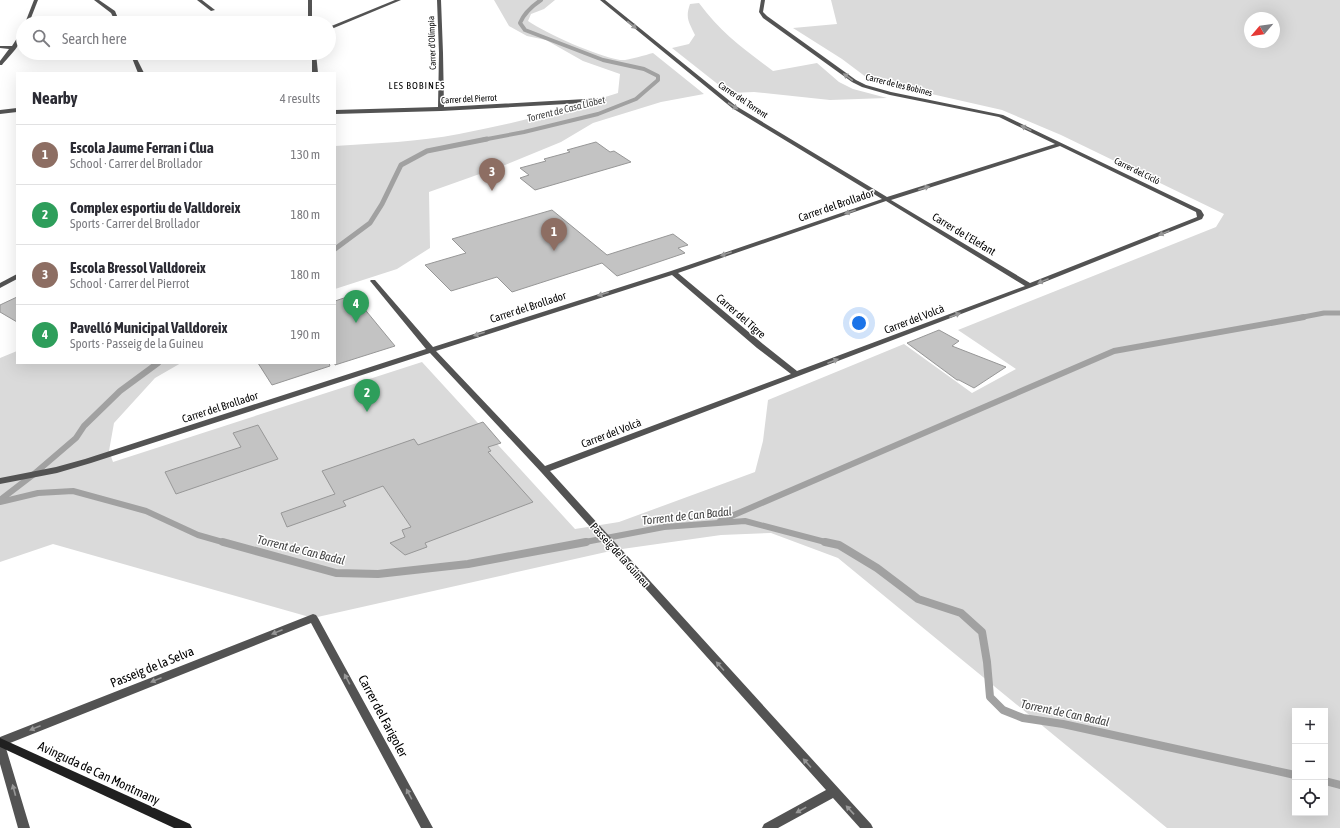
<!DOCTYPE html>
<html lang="en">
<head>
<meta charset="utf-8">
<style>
	body { margin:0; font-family:"Asap Condensed",sans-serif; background:#f7f7f7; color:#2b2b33 }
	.controls { position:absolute; right:12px; bottom:12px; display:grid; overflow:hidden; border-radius:0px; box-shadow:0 4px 16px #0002 }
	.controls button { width:36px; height:36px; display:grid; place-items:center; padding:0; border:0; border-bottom:1px solid #e1e1e2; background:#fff; color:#2b2b33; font:20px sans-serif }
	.compass { position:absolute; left:1244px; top:12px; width:36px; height:36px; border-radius:50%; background:#fff; box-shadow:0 4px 16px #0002; rotate:241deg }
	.you { position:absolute; left:859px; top:323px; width:14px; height:14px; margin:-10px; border:3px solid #fff; border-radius:50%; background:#1a73e8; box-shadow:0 0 0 6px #1a73e833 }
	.badge { display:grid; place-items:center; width:26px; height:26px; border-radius:50%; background:#000; color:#fff; font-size:13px; font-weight:700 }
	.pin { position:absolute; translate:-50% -33px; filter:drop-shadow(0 1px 2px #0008) }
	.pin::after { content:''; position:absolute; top:21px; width:14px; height:12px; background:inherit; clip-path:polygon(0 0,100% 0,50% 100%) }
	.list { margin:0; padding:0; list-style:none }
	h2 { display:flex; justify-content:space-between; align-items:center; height:52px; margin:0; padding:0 16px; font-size:17px }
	h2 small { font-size:13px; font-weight:400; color:#7c7c81 }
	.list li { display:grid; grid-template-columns:26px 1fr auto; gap:12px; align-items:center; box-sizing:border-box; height:60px; padding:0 16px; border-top:1px solid #e1e1e2 }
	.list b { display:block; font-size:15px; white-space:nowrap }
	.list p { margin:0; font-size:13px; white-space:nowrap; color:#7c7c81 }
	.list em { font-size:13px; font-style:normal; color:#7c7c81 }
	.icon { flex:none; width:22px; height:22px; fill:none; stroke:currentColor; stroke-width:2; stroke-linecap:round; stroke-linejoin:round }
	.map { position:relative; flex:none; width:1340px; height:828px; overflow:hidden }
	.search { position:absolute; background:#fff; box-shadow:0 4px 16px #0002; left:16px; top:16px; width:320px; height:44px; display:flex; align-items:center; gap:10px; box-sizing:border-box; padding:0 14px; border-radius:22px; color:#7c7c81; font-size:15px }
	.panel { position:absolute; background:#fff; box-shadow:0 4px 16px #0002; left:16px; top:72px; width:320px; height:292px; border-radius:0px }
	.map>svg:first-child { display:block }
	.green { fill:#dadada; fill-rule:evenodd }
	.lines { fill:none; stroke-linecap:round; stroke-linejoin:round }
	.stream-far3 { stroke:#a1a1a1; stroke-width:4 }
	.stream-far2 { stroke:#a1a1a1; stroke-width:5 }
	.stream-far1 { stroke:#a1a1a1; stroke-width:6 }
	.stream { stroke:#a1a1a1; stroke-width:8 }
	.building { fill:#c3c3c3; stroke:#979797 }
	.street { fill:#535353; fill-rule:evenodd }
	.secondary { fill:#202020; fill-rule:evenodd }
	.oneway { fill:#989898 }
	.labels { text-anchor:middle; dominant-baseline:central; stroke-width:3; stroke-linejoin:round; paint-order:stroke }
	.far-street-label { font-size:9px; fill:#000; stroke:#fff }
	.far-neighbourhood-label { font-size:10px; letter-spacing:1px; fill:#000; stroke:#fff }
	.far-water-label { font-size:10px; font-style:italic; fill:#424242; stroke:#fff }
	.street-label { font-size:11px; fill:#000; stroke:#fff }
	.water-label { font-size:12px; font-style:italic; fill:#424242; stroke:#fff }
	.near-street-label { font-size:13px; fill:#000; stroke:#fff }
</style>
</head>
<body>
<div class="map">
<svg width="1340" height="828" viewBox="0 0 1340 828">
	<rect width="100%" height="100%" fill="#fff"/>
	<g class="green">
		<path d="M494,0H555L544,9L531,14L528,21C547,34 597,56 620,60C627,61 645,55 653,53L704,94L661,102L593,123L561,142L505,165L429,192L430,248L397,269L335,289V146C377,143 418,142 459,134C513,124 566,110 618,93L620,74L583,61L546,40L527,36L509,26Z"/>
		<path d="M831,0H1340V828H1167L838,558L771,533L721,535L615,550L313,618L53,544L0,562V358L17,351V363H181L155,378L114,423L109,451L113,462L422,362L575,529L619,522L755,472L763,441L768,400L904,344L972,393L1016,369L958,330L1216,227L1224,214L1061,135L1002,110L870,80L842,59L793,28L837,24ZM1250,18H1274V42H1250ZM1295,711H1325V813H1295Z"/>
		<path d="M699,3C721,33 744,49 773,71L817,63L839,82L853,89L887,98L830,100L754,92L729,93L672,48L689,44L695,35C689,22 685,18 690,4Z"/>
	</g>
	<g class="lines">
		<path class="stream-far3" d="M482,140L524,132L598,114L636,99L658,80V76L644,69L603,60L525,30L520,23C524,13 532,6 541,0"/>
		<g class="stream-far2">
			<polyline points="335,249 370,223 382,204 401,165 427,151 487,139"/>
			<polyline points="1298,318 1324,313 1340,313"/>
		</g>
		<g class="stream-far1">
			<polyline points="0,500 34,474 76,438 84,426 120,391 158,363"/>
			<polyline points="0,502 38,493 73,491 146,511 198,535 226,543"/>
			<polyline points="720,521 1114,351 1304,317"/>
			<polyline points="580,543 664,527 745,521 829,543"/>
		</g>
		<g class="stream">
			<polyline points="223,542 336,573 378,574 468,564 586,542"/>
			<polyline points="825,542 839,545 877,568 918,599 961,613 982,632 987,662 990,697 1003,710 1023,718 1063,724 1295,775"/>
			<polyline points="1325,781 1340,785"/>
		</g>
	</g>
	<g class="building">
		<polygon points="596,142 610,152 614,151 631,162 535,190 520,178 529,175 520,168 546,161 544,159 570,152 567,150"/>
		<polygon points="552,210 607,255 673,234 688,245 678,248 685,253 617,276 602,263 512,292 497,277 451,291 425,265 466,253 452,239"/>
		<polygon points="353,295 395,346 335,365 335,301"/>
		<polygon points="17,297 17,322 0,312 0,305"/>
		<polygon points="939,330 959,341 952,346 1006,367 974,388 959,380 957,380 907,343"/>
		<polygon points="258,363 329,363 330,366 272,385"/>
		<polygon points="483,422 501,443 488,447 491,451 488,452 533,502 425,543 427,547 405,555 390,543 405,537 402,530 411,527 383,486 343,501 346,506 287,527 281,513 335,494 322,471 414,439 418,445"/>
		<polygon points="258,425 278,459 176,494 165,472 241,447 233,433"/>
	</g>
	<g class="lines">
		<g class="street">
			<polygon points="34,0 38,0 29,23 25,23"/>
			<polygon points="94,0 99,0 115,11 120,23 116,23 111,13"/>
			<polygon points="197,0 202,0 215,10 211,11"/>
			<rect x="308" y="0" width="4" height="23"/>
			<polygon points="395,0 401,0 329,30 329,27"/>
			<polygon points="437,0 441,0 443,53 444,107 603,98 606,100 603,102 441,111 335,114 335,110 438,107 439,53"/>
			<path d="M600,0H605L736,106L887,197L1055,144L999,117L890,95L862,87L852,82L763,18L759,12L761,0H765L763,12L767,16L856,80L866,85L891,92L1003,115L1201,210L1204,215L1202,219L1032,287L550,471L871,824L873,828H860L833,798L778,828H762L764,824L826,790L541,472L430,353L91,463L57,473L0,484V478L56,467L85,459L426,349L371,282L370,281L371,280H375L433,347L671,271L882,199L732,108ZM1060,146L1196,212L1197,217L1030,283L891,200ZM886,201L1025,286L797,371L763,344L678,273ZM672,275L757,348L791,374L545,466L436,351Z"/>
			<path d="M21,32H23C23,44 9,56 2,65H0V61L9,49L0,48V46H12Z"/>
			<polygon points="130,53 134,53 144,73 138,73"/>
			<polygon points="312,53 316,53 318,73 312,73"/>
			<polygon points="17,108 17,112 0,114 0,110"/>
			<polygon points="17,274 17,279 0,288 0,283"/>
			<polygon points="313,614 316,615 318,618 433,828 421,828 311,623 5,745 30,828 18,828 0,764 0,737"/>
		</g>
		<polygon class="secondary" points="0,738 190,824 192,828 174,828 0,747"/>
	</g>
	<defs><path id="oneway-solid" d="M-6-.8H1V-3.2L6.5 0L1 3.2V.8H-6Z"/></defs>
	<g class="oneway">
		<use href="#oneway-solid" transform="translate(632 25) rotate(39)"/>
		<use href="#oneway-solid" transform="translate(848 77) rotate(-144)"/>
		<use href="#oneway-solid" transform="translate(733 106) rotate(33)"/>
		<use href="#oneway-solid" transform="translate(1026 128) rotate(-155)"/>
		<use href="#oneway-solid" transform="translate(924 188) rotate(-18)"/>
		<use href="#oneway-solid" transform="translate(850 212) rotate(161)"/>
		<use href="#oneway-solid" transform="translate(1164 233) rotate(158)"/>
		<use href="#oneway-solid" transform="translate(726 254) rotate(161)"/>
		<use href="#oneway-solid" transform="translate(1043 281) rotate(158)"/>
		<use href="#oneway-solid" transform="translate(603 294) rotate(162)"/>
		<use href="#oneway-solid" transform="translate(955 315) rotate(-21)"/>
		<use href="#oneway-solid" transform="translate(479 334) rotate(162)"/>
		<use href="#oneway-solid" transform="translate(833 361) rotate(-21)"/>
		<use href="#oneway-solid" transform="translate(277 632) rotate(158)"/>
		<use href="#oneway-solid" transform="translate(720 666) rotate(-132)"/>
		<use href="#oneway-solid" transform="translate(347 679) rotate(-118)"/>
		<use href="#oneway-solid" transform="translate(156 680) rotate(158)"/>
		<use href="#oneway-solid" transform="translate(35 728) rotate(158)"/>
		<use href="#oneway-solid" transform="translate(807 763) rotate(-132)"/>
		<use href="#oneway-solid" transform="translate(14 790) rotate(-105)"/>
		<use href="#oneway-solid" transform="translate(409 794) rotate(-118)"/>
		<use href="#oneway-solid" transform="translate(801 810) rotate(151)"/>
		<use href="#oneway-solid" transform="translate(850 810) rotate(-133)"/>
	</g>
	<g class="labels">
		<g class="far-street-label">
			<text transform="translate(432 43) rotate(-92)">Carrer d'Olímpia</text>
			<text transform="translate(899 85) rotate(14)">Carrer de les Bobines</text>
			<text transform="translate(469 99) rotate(-3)">Carrer del Pierrot</text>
			<text transform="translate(743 100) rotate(34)">Carrer del Torrent</text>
			<text transform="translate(1137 171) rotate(26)">Carrer del Cicló</text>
		</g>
		<g class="far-neighbourhood-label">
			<text x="417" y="85">LES BOBINES</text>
		</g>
		<g class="far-water-label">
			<text transform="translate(566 109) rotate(-14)">Torrent de Casa Llobet</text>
		</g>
		<g class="street-label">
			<text transform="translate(836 205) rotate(-19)">Carrer del Brollador</text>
			<text transform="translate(964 234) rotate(31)">Carrer de l'Elefant</text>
			<text transform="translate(528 307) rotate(-18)">Carrer del Brollador</text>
			<text transform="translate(741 316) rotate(41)">Carrer del Tigre</text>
			<text transform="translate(914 319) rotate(-21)">Carrer del Volcà</text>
			<text transform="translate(220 407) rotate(-18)">Carrer del Brollador</text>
			<text transform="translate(611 433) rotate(-21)">Carrer del Volcà</text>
			<text transform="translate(620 555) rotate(48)">Passeig de la Guineu</text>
		</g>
		<g class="water-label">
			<text transform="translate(687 516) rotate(-6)">Torrent de Can Badal</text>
			<text transform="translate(301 550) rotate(14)">Torrent de Can Badal</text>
			<text transform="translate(1065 713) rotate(12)">Torrent de Can Badal</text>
		</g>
		<g class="near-street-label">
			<text transform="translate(152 667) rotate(-22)">Passeig de la Selva</text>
			<text transform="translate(383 716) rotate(62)">Carrer del Farigoler</text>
			<text transform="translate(99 773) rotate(25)">Avinguda de Can Montmany</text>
		</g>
	</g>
</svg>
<div class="controls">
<button>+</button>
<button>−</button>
<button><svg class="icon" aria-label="locate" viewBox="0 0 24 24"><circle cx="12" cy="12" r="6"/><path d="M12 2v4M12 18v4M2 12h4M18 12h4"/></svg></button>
</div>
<svg class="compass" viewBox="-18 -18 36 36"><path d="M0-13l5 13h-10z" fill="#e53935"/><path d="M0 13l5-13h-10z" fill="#7c7c81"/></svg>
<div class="you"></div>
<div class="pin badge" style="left:554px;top:251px;background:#8d6e63">1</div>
<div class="pin badge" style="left:367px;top:412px;background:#2e9e5b">2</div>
<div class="pin badge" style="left:492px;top:191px;background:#8d6e63">3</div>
<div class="pin badge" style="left:356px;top:323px;background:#2e9e5b">4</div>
<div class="search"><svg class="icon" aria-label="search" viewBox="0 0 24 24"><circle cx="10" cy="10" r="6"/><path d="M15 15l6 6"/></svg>Search here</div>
<section class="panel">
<h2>Nearby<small>4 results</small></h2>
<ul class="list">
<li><span class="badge" style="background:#8d6e63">1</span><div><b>Escola Jaume Ferran i Clua</b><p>School · Carrer del Brollador</p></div><em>130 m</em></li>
<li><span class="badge" style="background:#2e9e5b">2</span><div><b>Complex esportiu de Valldoreix</b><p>Sports · Carrer del Brollador</p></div><em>180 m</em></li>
<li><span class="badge" style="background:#8d6e63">3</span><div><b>Escola Bressol Valldoreix</b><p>School · Carrer del Pierrot</p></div><em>180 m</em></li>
<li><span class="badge" style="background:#2e9e5b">4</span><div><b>Pavelló Municipal Valldoreix</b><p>Sports · Passeig de la Guineu</p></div><em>190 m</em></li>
</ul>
</section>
</div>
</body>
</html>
